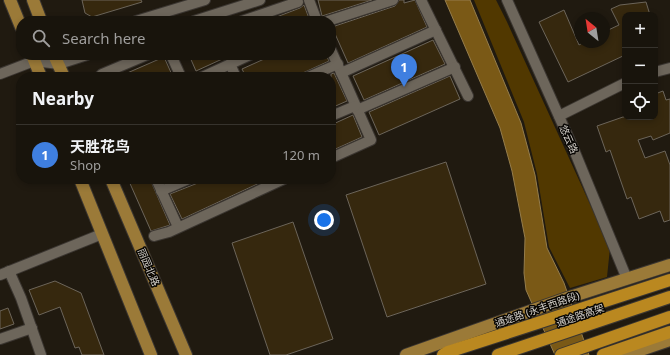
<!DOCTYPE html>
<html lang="en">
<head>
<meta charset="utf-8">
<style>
	body { margin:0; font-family:"Noto Sans","Noto Sans SC",sans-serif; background:#25211a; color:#f1f3f6 }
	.controls { position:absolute; right:12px; top:12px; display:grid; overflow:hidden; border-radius:8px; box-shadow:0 2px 6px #0003 }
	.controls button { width:36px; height:36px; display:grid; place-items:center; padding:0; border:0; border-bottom:1px solid #36332d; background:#18140c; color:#f1f3f6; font:20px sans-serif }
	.compass { position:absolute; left:574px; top:12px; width:36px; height:36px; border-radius:50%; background:#18140c; box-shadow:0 2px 6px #0003; rotate:330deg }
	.you { position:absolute; left:324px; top:220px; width:14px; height:14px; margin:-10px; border:3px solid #fff; border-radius:50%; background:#1a73e8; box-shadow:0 0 0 6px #1a73e833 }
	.badge { display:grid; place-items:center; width:26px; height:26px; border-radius:50%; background:#db2777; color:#fff; font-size:13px; font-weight:700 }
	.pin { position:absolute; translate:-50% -33px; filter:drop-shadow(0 1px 2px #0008) }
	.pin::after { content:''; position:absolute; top:21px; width:14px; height:12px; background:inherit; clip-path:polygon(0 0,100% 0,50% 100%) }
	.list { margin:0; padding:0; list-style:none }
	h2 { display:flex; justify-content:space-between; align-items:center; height:52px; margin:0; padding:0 16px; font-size:17px }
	h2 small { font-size:13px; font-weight:400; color:#9f9e9d }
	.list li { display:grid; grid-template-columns:26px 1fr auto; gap:12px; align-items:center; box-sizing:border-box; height:60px; padding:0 16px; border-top:1px solid #36332d }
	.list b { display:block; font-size:15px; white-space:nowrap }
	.list p { margin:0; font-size:13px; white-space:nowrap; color:#9f9e9d }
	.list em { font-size:13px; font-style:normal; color:#9f9e9d }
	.icon { flex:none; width:22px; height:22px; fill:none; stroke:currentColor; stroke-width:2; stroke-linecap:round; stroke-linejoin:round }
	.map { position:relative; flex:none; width:670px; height:355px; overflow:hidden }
	.search { position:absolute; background:#18140c; box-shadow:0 2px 6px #0003; left:16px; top:16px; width:320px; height:44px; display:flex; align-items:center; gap:10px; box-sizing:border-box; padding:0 14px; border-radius:16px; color:#9f9e9d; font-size:15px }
	.panel { position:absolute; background:#18140c; box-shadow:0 2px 6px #0003; left:16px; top:72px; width:320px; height:112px; border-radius:16px }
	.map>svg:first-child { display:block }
	.green { fill:#513800 }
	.water { fill:#7a5916; stroke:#957d4c }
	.building { fill:#36280e; stroke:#6c655a }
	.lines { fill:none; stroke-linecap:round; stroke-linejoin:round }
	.minor-casing { stroke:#3b3631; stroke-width:12 }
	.major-casing { stroke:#3b3631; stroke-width:14 }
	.highway-casing { stroke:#3b3631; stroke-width:14 }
	.minor { stroke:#6d665b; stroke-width:10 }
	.major { stroke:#9b7a38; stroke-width:12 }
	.highway { stroke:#ba8820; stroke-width:12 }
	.labels { text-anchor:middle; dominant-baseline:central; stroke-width:3; stroke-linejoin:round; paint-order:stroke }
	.street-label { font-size:10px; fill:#d5d1ca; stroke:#080603 }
</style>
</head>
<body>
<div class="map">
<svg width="670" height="355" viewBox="0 0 670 355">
	<rect width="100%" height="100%" fill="#201a10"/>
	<polygon class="green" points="474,0 496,0 507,22 610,248 607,277 570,288 549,247 537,174 524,122"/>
	<polygon class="water" points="445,0 470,0 521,123 535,175 547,248 564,283 589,355 555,355 526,290 524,273 525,238 512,171 500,128"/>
	<g class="building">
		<polygon points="82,0 141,0 142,2 92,17 85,13"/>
		<polygon points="318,0 372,0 322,16"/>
		<polygon points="399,0 404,0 404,3 415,0 427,27 348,63 332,27 395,6"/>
		<polygon points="646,2 650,15 625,15 625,55 568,82 539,22 564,10 579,45 584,42 604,42 604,32 619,25 611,9 620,5"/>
		<polygon points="304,5 310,21 266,21 300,8"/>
		<polygon points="433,40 445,64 364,100 353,76"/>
		<polygon points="189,55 231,55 196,71"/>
		<polygon points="273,55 326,55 329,61 294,77 246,77 242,69"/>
		<polygon points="164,57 173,77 118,77"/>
		<polygon points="334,73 347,101 331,108 331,74"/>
		<polygon points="450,76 460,99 379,135 369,112"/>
		<polygon points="663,91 666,100 670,99 670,133 653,140 651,136 638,140 645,158 665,151 670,165 670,220 664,222 660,211 639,219 631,197 627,199 610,150 606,152 597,126 623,117 655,117 655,94"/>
		<polygon points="353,115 362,137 331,151 331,125"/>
		<polygon points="446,162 486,284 387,317 346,195"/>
		<polygon points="128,179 150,179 170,225 151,231"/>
		<polygon points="208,179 268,179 182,219 170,194"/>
		<polygon points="293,222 333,339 286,355 270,355 232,243"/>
		<polygon points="55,281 81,293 104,355 82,355 79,347 75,348 60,307 39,315 29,290"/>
		<polygon points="8,308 14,324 0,329 0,311"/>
	</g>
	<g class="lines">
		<g class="minor-casing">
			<g id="minor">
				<polyline points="309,0 317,21"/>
				<polyline points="421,0 468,96"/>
				<polyline points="507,0 574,150 627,279"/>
				<polyline points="136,21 205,0"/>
				<polyline points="194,21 260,0"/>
				<polyline points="242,21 298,2 297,0"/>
				<polyline points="328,21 393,0"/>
				<polyline points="331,50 371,140 331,158"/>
				<polyline points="171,55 181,77"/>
				<polyline points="34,61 59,64 87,55"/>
				<polyline points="230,64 236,77"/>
				<polyline points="655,72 670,68"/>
				<polyline points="341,73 436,30"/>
				<polyline points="0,74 34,61 38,57"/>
				<polyline points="99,77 102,74 147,55"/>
				<polyline points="202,77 250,55"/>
				<polyline points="308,77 338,64"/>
				<polyline points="357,110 455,67"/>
				<polyline points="331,116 355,106"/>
				<polyline points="559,116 625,83"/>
				<polyline points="156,179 178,227"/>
				<polyline points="161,191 189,179"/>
				<polyline points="154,236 169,232 284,179"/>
				<polyline points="9,271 21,298 41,355"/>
				<polyline points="0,275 102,234"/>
				<polyline points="0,339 32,328"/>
			</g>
		</g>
		<g class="major-casing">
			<g id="major">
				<polyline points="10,0 21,27"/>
				<polyline points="33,0 41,21"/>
				<polyline points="32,55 41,77"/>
				<polyline points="54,55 64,77"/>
				<polyline points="80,179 151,355"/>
				<polyline points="111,179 186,355"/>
				<polyline points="406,355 570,297 670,265"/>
				<polyline points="626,355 670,340"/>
			</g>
		</g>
		<g class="highway-casing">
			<g id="highway">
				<polyline points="443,355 448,352 670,280"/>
				<polyline points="498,355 670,297"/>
				<polyline points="561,355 670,317"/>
				<polyline points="603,355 670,332"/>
			</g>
		</g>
		<use href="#minor" class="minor"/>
		<use href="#major" class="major"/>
		<use href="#highway" class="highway"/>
	</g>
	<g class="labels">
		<g class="street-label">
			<text transform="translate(569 139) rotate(66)">悠云路</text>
			<text transform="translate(149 267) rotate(67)">丽园北路</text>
			<text transform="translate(537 309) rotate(-19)">通途路 (永丰西路段)</text>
			<text transform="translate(580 315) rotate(-19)">通途路高架</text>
		</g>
	</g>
</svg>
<div class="controls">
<button>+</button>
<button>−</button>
<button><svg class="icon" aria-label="locate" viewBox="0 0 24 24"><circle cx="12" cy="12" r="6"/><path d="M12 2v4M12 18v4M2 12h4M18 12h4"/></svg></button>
</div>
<svg class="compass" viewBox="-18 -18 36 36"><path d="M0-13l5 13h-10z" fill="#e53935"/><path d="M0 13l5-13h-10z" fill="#9f9e9d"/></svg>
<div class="you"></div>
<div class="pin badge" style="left:404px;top:87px;background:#3f7fe0">1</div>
<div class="search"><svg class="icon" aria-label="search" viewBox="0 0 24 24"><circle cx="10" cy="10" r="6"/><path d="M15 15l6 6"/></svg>Search here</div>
<section class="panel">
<h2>Nearby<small></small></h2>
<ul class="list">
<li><span class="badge" style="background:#3f7fe0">1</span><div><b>天胜花鸟</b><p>Shop</p></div><em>120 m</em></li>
</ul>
</section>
</div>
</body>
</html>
